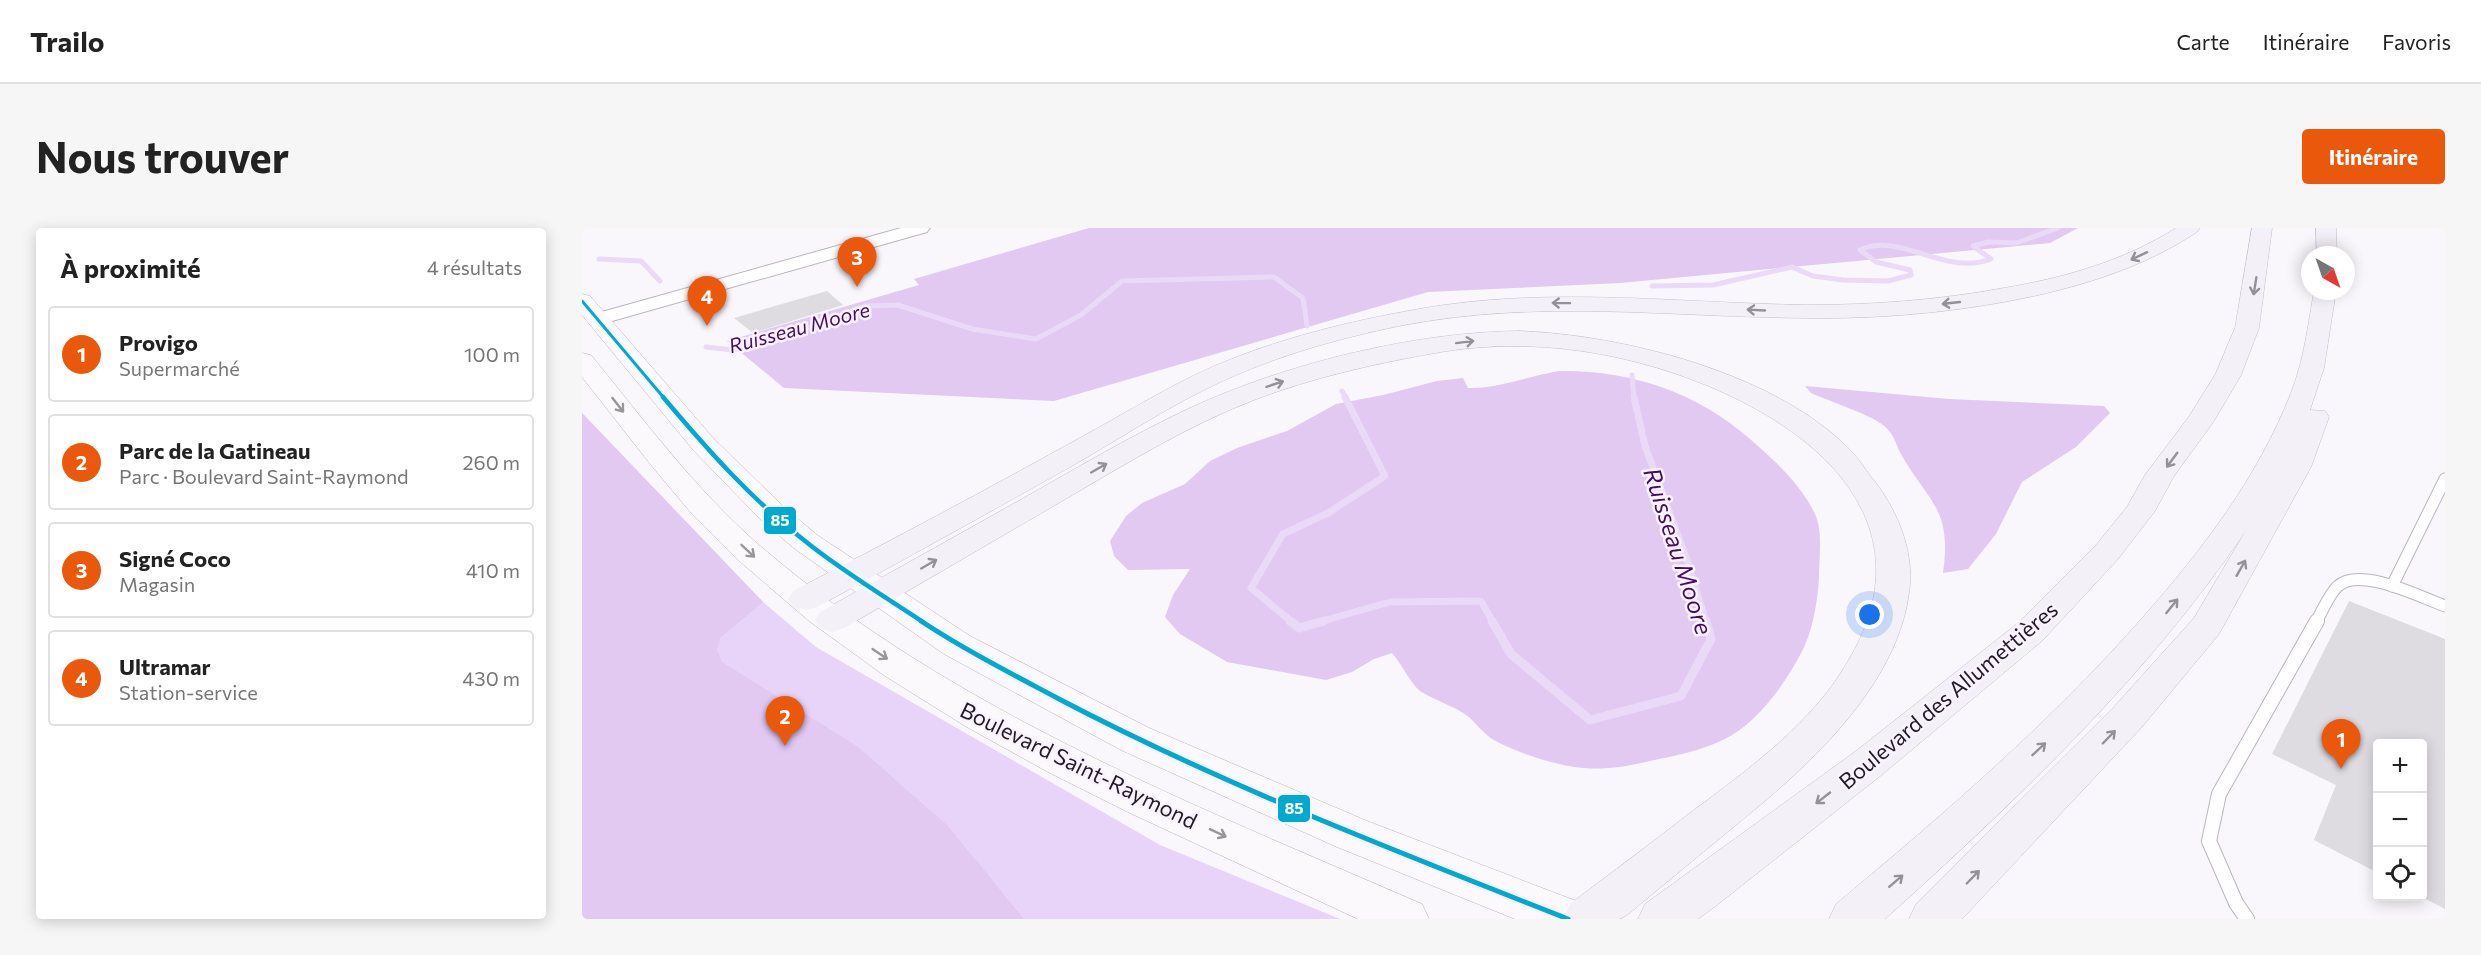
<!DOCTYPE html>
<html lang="fr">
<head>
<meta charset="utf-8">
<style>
	body { margin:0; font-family:Commissioner,sans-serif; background:#f6f6f6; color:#222 }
	.controls { position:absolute; right:18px; bottom:18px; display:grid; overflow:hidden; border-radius:6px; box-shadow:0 3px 15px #0003 }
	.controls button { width:54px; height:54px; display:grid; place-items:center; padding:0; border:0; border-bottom:2px solid #e0e0e0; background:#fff; color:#222; font:30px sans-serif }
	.compass { position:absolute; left:1719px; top:18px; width:54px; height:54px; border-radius:50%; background:#fff; box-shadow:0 3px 15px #0003; rotate:140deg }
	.you { position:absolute; left:1288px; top:387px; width:21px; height:21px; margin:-15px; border:4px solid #fff; border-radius:50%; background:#1a73e8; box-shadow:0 0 0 9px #1a73e833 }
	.badge { display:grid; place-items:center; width:39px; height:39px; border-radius:50%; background:#ea580c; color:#fff; font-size:20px; font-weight:700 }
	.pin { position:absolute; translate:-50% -50px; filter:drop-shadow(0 2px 3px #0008) }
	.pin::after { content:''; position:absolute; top:32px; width:21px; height:18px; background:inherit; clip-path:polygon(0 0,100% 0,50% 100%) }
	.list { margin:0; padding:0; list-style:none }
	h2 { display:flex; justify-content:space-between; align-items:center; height:78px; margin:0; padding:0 24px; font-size:26px }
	h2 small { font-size:20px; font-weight:400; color:#767676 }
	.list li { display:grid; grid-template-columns:39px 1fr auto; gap:18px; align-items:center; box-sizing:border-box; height:96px; margin:0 12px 12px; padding:0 12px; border:2px solid #e0e0e0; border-radius:6px }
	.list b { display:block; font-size:22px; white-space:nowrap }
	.list p { margin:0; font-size:20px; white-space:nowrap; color:#767676 }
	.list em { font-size:20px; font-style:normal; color:#767676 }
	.icon { flex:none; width:33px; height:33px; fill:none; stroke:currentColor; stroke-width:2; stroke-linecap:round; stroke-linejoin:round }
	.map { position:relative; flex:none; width:1863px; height:691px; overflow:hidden; border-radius:6px }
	header { display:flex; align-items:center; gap:36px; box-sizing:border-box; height:84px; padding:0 30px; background:#fff; border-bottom:2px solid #e0e0e0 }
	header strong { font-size:28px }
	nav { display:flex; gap:33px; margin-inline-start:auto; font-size:21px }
	.intro { display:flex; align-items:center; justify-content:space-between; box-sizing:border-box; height:144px; padding:0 36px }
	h1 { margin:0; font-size:42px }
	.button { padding:15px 27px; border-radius:6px; background:#ea580c; color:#fff; font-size:21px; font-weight:700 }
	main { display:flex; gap:36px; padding:0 36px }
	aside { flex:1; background:#fff; border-radius:6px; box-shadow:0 3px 15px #0003 }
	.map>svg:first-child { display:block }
	.green { fill:#e9d4f9 }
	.forest { fill:#e1c9f2 }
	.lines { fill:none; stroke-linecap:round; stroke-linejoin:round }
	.stream-far2 { stroke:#ebd9f8; stroke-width:5 }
	.stream-far1 { stroke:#ebd9f8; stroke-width:7 }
	.stream { stroke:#ebd9f8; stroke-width:9 }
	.building { fill:#dedce0 }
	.service-far1-casing { stroke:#b9b7bc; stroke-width:13 }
	.service-casing { stroke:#b9b7bc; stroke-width:16 }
	.tertiary-casing { stroke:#b9b7bc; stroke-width:2 }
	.secondary-casing { stroke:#b9b7bc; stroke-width:1 }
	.trunk-casing { stroke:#c5beca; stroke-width:1 }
	.service-far1 { stroke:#fefeff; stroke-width:11 }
	.service { stroke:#fefeff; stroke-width:14 }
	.tertiary { fill:#fefeff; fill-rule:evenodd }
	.secondary { fill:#fbf9fc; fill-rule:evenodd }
	.trunk { fill:#f4f0f8; fill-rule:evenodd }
	.bus-1-far2-casing { stroke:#faf3ff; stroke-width:6 }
	.bus-1-far1-casing { stroke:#faf3ff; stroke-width:9 }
	.bus-1-casing { stroke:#faf3ff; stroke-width:10 }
	.bus-1-far2 { stroke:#00a9ce; stroke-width:3 }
	.bus-1-far1 { stroke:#00a9ce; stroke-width:4.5 }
	.bus-1 { stroke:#00a9ce; stroke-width:5 }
	.oneway { stroke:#959198 }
	.oneway2 { stroke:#98969a }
	.labels { text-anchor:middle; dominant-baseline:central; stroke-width:5; stroke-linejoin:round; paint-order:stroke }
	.far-water-label { font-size:20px; font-style:italic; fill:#440f60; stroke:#faf3ff }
	.street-label { font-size:22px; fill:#201d22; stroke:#faf3ff }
	.water-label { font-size:24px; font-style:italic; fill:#440f60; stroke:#faf3ff }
	.line-badge { stroke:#faf3ff; stroke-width:2 }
	.badge-label { font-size:16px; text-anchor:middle; font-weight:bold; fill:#fff }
</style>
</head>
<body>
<header>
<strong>Trailo</strong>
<nav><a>Carte</a><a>Itinéraire</a><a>Favoris</a></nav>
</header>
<div class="intro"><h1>Nous trouver</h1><a class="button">Itinéraire</a></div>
<main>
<aside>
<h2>À proximité<small>4 résultats</small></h2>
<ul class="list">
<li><span class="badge">1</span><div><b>Provigo</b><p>Supermarché</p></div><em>100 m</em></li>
<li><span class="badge">2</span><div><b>Parc de la Gatineau</b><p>Parc · Boulevard Saint-Raymond</p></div><em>260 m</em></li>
<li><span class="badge">3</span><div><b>Signé Coco</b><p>Magasin</p></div><em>410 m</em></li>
<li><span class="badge">4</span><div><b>Ultramar</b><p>Station-service</p></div><em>430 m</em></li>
</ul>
</aside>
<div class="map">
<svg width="1863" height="691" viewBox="0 0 1863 691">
	<rect width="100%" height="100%" fill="#f9f6fc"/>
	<polygon class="green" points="0,185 181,374 234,419 578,617 758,691 0,691"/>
	<g class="forest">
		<polygon points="507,0 1496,0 1468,15 1038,55 846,64 472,173 202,160 145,113 337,57 332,51"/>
		<path d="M977,143C1048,142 1115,164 1168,211C1193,233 1219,256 1233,286C1241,303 1237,329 1237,348C1236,370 1232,396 1223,417C1207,451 1176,496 1141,512C1118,523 1092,528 1068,533C1048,538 1023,542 1002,540C976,538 935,525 912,512C901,506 894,494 884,487C870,477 852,472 838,463C829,456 819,435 810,425L792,431L770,444L744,452L645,434L598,406L583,389L591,367L608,341L546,342L532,328L528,313L544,288L560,275L603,256L628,233L655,220L705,203L754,176L801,167L855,153L881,150L886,160C916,161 947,148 977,143Z"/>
		<path d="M1223,158L1367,171L1522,178L1528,185L1494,219L1440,254L1414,306L1386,341L1361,345C1370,281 1348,276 1320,228C1313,216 1313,206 1301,197C1285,185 1249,174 1229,165Z"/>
		<polygon points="0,185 181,374 138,410 135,422 140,434 275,518 366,598 442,691 0,691"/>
	</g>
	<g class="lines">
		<g class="stream-far2">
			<polyline points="17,31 59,33 78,53"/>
			<path d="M1070,58L1131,57L1210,39L1231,48L1261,52L1306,53L1329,47L1328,42L1294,34L1278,22C1319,3 1363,49 1409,31L1391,18L1406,14L1434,15L1476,0"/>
			<polyline points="124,119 151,122 216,104 282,78 316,77 390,101 454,111 499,87 540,53 692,49 721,70 725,98"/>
			<polyline points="1050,147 1052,170"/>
			<polyline points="760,163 764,170"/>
		</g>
		<g class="stream-far1">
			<polyline points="1052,169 1063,218 1105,332 1124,394"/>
			<polyline points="710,394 669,360 701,306 746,285 803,248 763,169"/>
			<polyline points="737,394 808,374 899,373 911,394"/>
		</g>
		<g class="stream">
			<polyline points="708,393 717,400 742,393"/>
			<polyline points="910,393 929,426 1008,492 1099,468 1129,411 1124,393"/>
		</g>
	</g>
	<g class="building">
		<polygon points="245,63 261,77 171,105 152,90"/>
		<polygon points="1767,373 1863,411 1863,681 1840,669 1840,516 1796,516 1796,645 1732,612 1754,557 1690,526"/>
	</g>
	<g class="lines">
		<g class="service-far1-casing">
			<g id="service-far1">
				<polyline points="1810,358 1863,251"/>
				<path d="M1734,394C1740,384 1747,366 1756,358C1778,338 1838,369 1863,378"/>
			</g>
		</g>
		<g class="service-casing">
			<polyline id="service" points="1665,691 1654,675 1627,613 1637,566 1735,393"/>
		</g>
		<g class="tertiary-casing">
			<polygon id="tertiary" points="319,0 348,0 345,4 23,95 16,97 9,95 5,91 9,87"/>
		</g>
		<g class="secondary-casing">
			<g id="secondary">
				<polygon points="0,66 8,68 132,211 203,280 235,307 388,408 567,500 785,593 1002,676 1009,691 933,691 755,619 539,522 362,426 213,321 181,294 112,223 0,87"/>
				<path d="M0,125L9,127C62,192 113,261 177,317C370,483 610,576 840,676L847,691H776L550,586L466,544L383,498L303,448L227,393L155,331L110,286L69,237L0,149Z"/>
			</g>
		</g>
		<g class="trunk-casing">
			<g id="trunk">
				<path d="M1594,0H1618L1615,4C1565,37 1510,55 1452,68C1377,84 1301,91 1225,90C1086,89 961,71 822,97C752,111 683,131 620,163C574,186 531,215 486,240C403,287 319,333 235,379L223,382L211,379L206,371L211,363C307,314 402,263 496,211C548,183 597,151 652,130C711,107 774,92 837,81C966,58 1095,75 1225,77C1291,77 1357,72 1422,60C1482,50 1542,33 1594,0Z"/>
				<polygon points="1670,0 1690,0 1677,100 1659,147 1632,193 1592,248 1573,283 1536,331 1460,413 1302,545 1135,677 1116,691 1056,691 1063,676 1274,523 1436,395 1514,317 1545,279 1563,247 1606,190 1633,147 1653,100"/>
				<polygon points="1734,0 1754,0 1755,27 1735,27"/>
				<path d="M1732,63H1754L1742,140L1728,182L1743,183L1747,189L1729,239L1637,406L1559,500L1380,691H1327L1334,676L1531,480L1612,390L1663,304C1563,451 1434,573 1303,691H1247L1254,676C1362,586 1469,494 1562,388C1621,321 1676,249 1709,165C1722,132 1726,97 1732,63Z"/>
				<path d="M937,103C1043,107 1198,146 1272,226C1280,235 1286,246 1294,255C1317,286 1333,326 1327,365C1314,462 1221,543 1149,601C1120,625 1091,649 1062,673C1055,678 1045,689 1037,691C1023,691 997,691 981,691L988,676C1028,646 1068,616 1108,585C1167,541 1233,494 1269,428C1362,264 1177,162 1042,131C982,117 920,114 859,124C795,135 732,149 672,172C607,197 547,234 487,269C412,313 337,356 262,400L250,404L238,400L233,392L238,384C305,346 373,309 440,271C495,240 550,207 608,180C703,136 832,104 937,103Z"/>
			</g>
		</g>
		<use href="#service-far1" class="service-far1"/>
		<use href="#service" class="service"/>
		<use href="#tertiary" class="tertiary"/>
		<use href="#secondary" class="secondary"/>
		<use href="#trunk" class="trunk"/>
		<g class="bus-1-far2-casing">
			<polyline id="bus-1-far2" points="0,73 82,170"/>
		</g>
		<g class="bus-1-far1-casing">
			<path id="bus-1-far1" d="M81,169C124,220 170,272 223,313C260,343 302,368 341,394"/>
		</g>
		<g class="bus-1-casing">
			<path id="bus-1" d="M339,393C383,422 430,446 477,471C641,557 814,623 986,691"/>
		</g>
		<use href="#bus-1-far2" class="bus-1-far2"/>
		<use href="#bus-1-far1" class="bus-1-far1"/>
		<use href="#bus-1" class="bus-1"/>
	</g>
	<defs><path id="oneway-shaft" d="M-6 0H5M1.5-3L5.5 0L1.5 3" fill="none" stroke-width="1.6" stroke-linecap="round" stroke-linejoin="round" transform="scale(1.5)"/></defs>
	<g class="oneway">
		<use href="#oneway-shaft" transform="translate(1557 28) rotate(155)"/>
		<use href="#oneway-shaft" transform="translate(1673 58) rotate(99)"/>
		<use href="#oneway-shaft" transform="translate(979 75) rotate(-179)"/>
		<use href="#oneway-shaft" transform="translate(1369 75) rotate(174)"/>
		<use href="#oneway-shaft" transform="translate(1174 82) rotate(-177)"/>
		<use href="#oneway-shaft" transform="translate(883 114) rotate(-7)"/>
		<use href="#oneway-shaft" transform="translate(693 156) rotate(-18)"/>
		<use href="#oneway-shaft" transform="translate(1590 232) rotate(126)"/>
		<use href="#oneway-shaft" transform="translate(517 240) rotate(-30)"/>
		<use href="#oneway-shaft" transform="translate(347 336) rotate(-30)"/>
		<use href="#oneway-shaft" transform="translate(1659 340) rotate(-60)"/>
		<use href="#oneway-shaft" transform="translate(1590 378) rotate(-51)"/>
		<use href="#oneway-shaft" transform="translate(1527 509) rotate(-46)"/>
		<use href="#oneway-shaft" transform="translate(1457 521) rotate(-43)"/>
		<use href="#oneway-shaft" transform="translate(1241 570) rotate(142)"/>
		<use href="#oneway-shaft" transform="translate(1391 649) rotate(-46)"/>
		<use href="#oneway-shaft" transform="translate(1314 653) rotate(-41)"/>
	</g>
	<g class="oneway2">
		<use href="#oneway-shaft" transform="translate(36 177) rotate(52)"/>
		<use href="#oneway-shaft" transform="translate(166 323) rotate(43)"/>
		<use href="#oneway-shaft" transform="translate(298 426) rotate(34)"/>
		<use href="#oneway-shaft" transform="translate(636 605) rotate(25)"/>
	</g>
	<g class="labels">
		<g class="far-water-label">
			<text transform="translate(217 99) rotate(-15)">Ruisseau Moore</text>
		</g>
		<g class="street-label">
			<text transform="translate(1366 467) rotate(-40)">Boulevard des Allumettières</text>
			<text transform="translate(497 537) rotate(26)">Boulevard Saint-Raymond</text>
		</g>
		<g class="water-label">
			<text transform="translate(1097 323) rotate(72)">Ruisseau Moore</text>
		</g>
	</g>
	<g class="line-badge">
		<rect x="181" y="278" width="34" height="29" rx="6" fill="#00a9ce"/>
		<rect x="695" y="566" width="34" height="29" rx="6" fill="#00a9ce"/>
	</g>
	<g class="badge-label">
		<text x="198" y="298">85</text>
		<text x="712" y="586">85</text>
	</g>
</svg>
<div class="controls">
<button>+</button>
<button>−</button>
<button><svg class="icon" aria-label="locate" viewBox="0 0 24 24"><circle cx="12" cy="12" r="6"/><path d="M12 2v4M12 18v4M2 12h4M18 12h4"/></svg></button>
</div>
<svg class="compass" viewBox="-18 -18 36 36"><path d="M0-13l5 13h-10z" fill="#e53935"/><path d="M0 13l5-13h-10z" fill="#767676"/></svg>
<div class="you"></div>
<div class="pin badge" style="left:1759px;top:541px">1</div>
<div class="pin badge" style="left:203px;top:518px">2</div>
<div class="pin badge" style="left:275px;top:59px">3</div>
<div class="pin badge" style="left:125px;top:98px">4</div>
</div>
</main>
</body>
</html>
